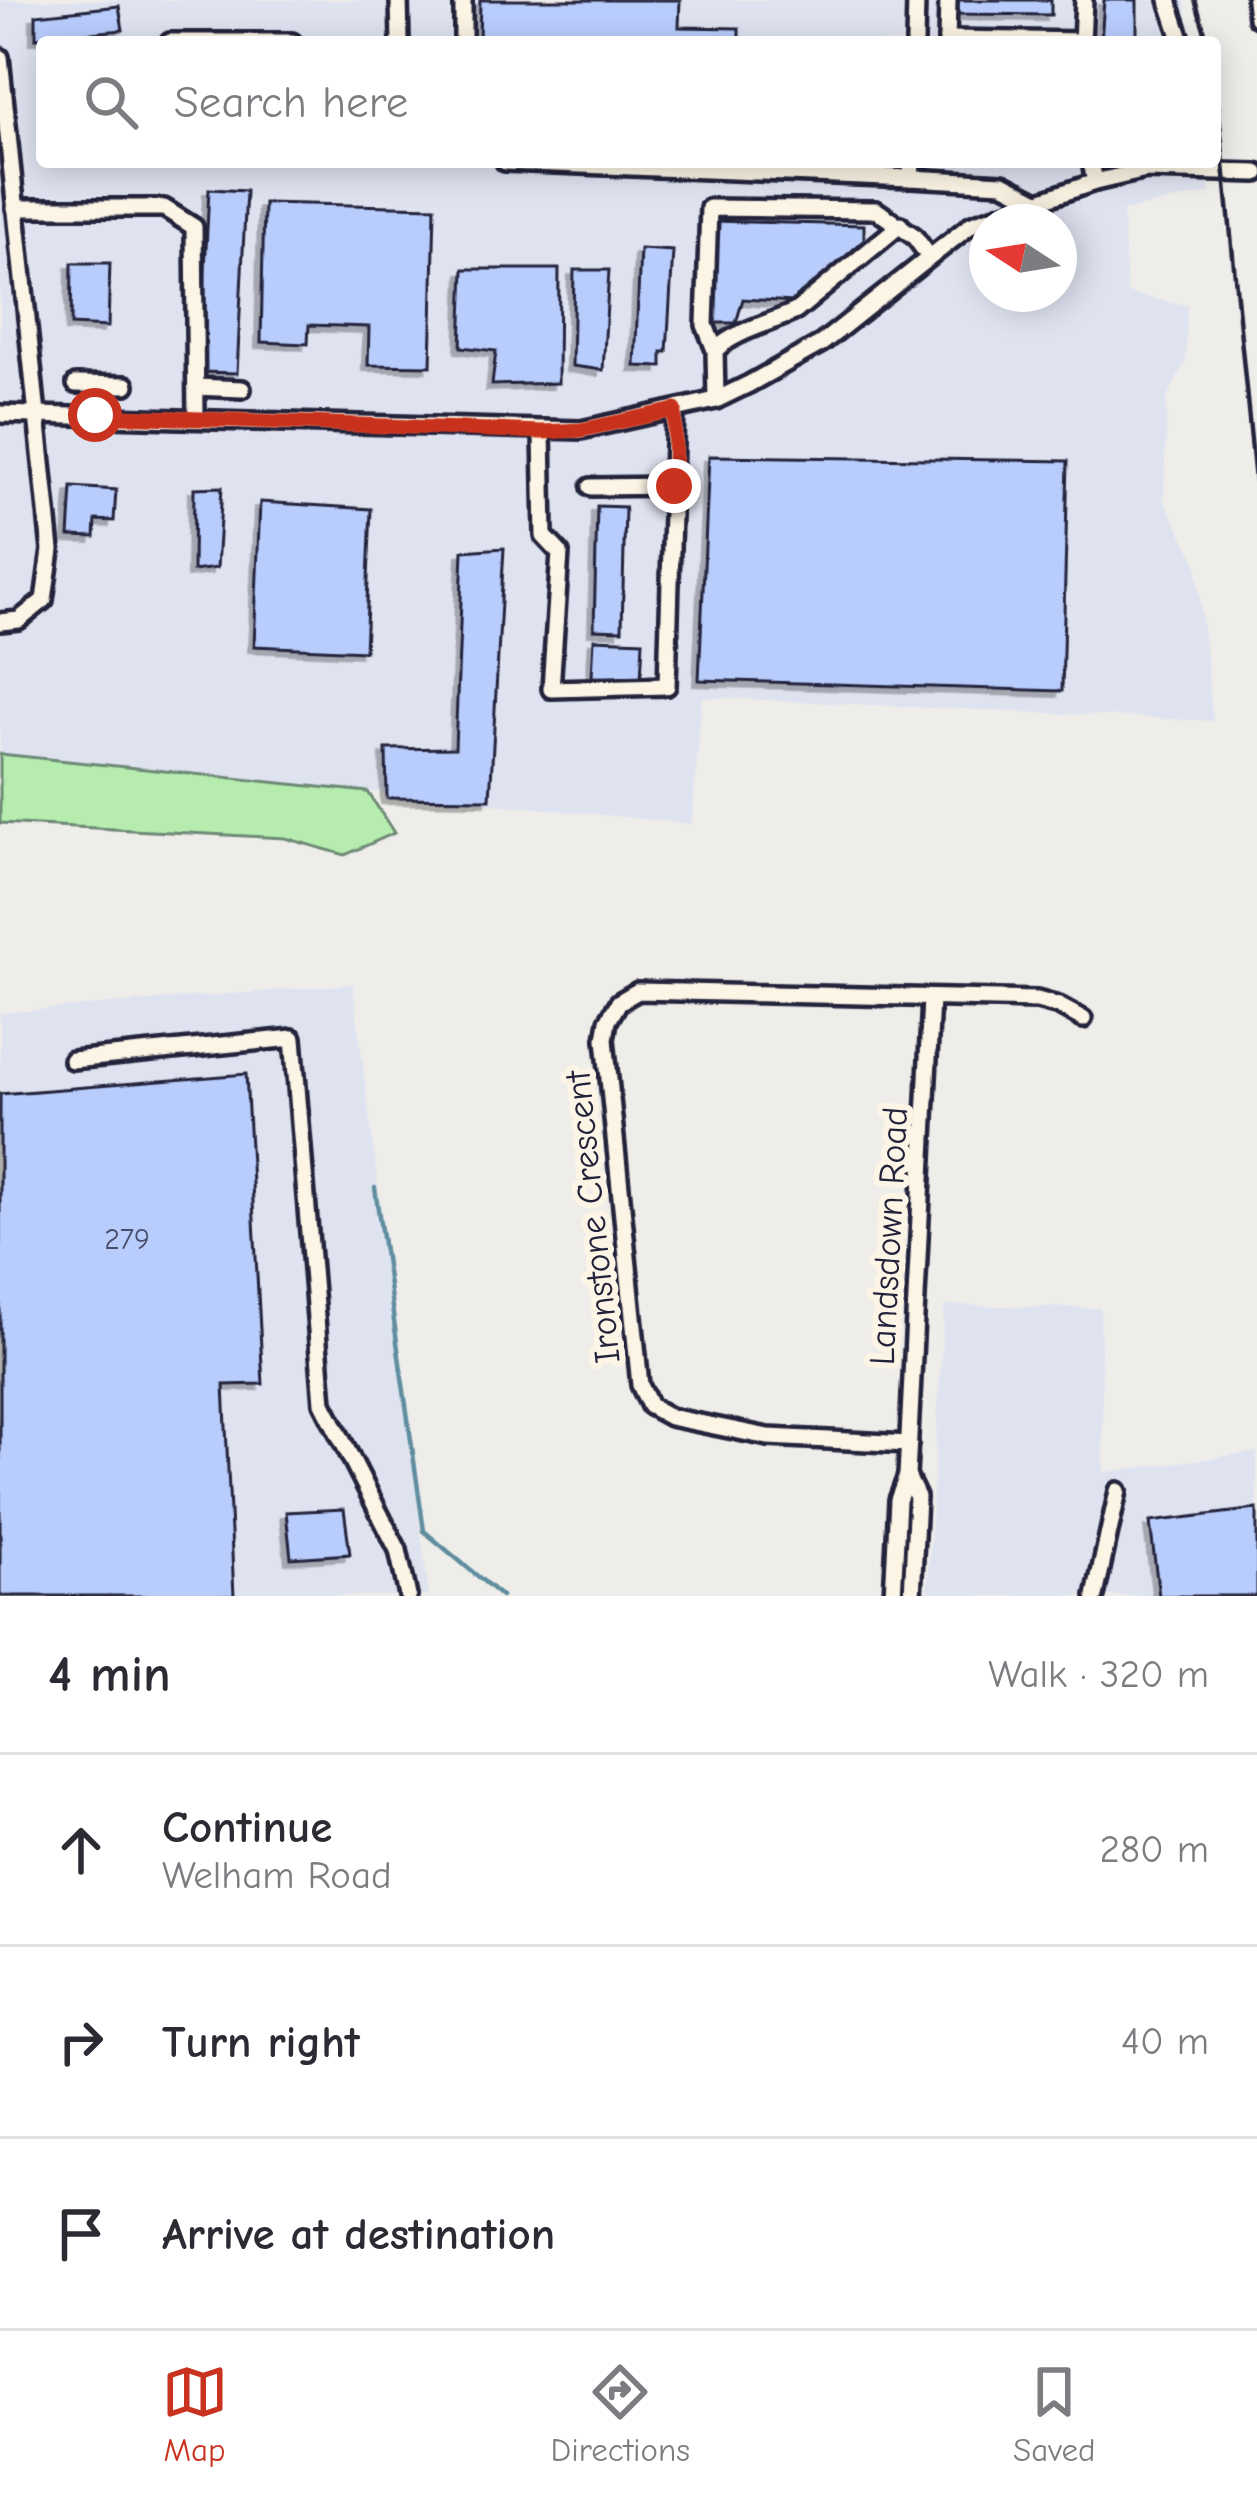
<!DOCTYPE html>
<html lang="en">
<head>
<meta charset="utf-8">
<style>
	body { margin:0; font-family:"Comic Neue",sans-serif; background:#f7f7f7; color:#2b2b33 }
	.compass { position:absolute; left:969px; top:204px; width:108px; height:108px; border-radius:50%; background:#fff; box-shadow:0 6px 30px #0003; rotate:282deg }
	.stop { position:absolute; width:36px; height:36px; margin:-27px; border:9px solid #c8321e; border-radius:50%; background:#fff }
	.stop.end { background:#c8321e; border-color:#fff; box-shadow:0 3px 12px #0008 }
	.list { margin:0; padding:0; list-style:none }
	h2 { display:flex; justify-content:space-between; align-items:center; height:156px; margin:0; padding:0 48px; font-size:51px }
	h2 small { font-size:39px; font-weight:400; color:#7c7c81 }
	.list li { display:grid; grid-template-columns:78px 1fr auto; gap:36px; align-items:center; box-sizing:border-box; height:192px; padding:0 48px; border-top:3px solid #e1e1e2 }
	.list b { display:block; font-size:45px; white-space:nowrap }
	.list p { margin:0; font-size:39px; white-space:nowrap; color:#7c7c81 }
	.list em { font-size:39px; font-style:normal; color:#7c7c81 }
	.icon { flex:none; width:66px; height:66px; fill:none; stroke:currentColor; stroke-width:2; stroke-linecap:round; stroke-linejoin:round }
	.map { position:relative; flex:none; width:1257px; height:1596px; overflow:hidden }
	.search { position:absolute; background:#fff; box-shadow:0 6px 30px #0003; left:36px; right:36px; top:36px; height:132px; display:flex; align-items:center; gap:30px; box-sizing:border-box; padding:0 42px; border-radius:12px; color:#7c7c81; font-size:45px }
	.sheet { height:732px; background:#fff }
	nav { display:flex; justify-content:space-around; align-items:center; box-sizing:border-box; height:168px; border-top:3px solid #e1e1e2; background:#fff; font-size:33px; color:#7c7c81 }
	nav a { display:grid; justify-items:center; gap:6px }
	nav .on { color:#c8321e }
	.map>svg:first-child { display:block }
	.built { fill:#dfe3f0; fill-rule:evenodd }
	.green { fill:#b6edaf; stroke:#6c8875; stroke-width:3 }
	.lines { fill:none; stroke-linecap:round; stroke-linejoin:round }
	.stream { stroke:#5e8d9f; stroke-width:4.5 }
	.building { fill:#b9cdfd; stroke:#22223b; stroke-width:3; filter:url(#shadow) }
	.minor-casing { stroke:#22223b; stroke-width:24 }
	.minor { stroke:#fcf5e5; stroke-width:15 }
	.rail { stroke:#22223b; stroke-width:4.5 }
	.route { stroke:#c8321e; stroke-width:15 }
	.labels { text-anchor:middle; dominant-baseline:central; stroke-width:12; stroke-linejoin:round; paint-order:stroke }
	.number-label { font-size:30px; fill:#484d6c }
	.street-label { font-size:36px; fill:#22223b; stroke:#fcf5e5 }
</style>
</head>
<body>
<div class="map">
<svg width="1257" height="1596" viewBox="0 0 1257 1596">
	<defs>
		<filter id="shadow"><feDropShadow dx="-5.5" dy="5.5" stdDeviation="0" flood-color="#0004"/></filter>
	</defs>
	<rect width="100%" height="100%" fill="#efedea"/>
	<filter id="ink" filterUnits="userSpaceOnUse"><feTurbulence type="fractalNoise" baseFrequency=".00833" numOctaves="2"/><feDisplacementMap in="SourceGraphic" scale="24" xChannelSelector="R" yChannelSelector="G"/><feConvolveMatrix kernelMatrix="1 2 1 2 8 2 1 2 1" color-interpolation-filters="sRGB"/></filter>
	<g filter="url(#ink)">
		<g class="built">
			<path d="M0,0H1185L1192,42H42V162H1209V193L1123,211L1127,293L1187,306L1186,360L1167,398L1164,500L1196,561L1213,721L702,697L692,824L0,754ZM987,222H1059V294H987Z"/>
			<polygon points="353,984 429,1596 0,1596 0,1013"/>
			<polygon points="944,1305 1100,1308 1104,1472 1257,1452 1257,1596 927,1596"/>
		</g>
		<polygon class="green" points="0,754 368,792 394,833 345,855 285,838 0,823"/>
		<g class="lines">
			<polyline class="stream" points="375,1188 424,1531 501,1596"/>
		</g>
		<g class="building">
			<polygon points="480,0 680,0 679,27 739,28 739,42 479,42"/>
			<polygon points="955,0 1051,0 1051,15 954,14"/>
			<polygon points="1104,0 1137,0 1137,42 1101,42"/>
			<polygon points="119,6 123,30 36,38 36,15"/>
			<polygon points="209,189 246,191 237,373 200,372"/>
			<polygon points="264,203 435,207 431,366 368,365 369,327 309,325 308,344 261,342"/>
			<polygon points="711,221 864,225 864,240 794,302 743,299 736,323 707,323"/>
			<polygon points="640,249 673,251 667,352 662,352 662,367 635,366"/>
			<polygon points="72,263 110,263 108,327 71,325"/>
			<polygon points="464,269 559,269 558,383 492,385 496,351 461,347"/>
			<polygon points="574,270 609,270 603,370 572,366"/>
			<polygon points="709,456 1068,461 1062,691 699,680"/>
			<polygon points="72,487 116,490 114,521 96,520 95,537 69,536"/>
			<polygon points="222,487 217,568 193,571 194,488"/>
			<polygon points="260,502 371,509 365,651 254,646"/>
			<polygon points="597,506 625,507 622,630 594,629"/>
			<polygon points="504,548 490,799 387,798 386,749 455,748 463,551"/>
			<polygon points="594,639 643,641 641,679 592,677"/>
			<polygon points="246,1074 263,1384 224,1385 234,1596 0,1596 0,1094"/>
			<polygon points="344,1509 350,1554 291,1558 286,1512"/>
			<polygon points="1257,1509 1257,1596 1159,1596 1150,1522"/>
		</g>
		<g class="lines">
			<g class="minor-casing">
				<g id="minor">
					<polyline points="399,0 400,42"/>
					<polyline points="1168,0 1182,42"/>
					<polyline points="1255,0 1257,18"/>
					<polyline points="947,39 1083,41"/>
					<polyline points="170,42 292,42"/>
					<polyline points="463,42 463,0"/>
					<polyline points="915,42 916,0"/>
					<polyline points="947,42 948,0"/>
					<polyline points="1082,42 1084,0"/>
					<polyline points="0,57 51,550 44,600 19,620 0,622"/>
					<polyline points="505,162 911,178"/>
					<polyline points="912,162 911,178 1003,183 1038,201"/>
					<polyline points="1091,162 1095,182"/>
					<polyline points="15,208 164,208 194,227 196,418"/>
					<path d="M715,350C739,329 769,324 796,311L900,225"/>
					<polyline points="76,384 126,385"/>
					<polyline points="196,387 242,389"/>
					<polyline points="716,400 715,350 705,325 709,208 876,210 914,236 928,255"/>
					<polyline points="0,414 581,430 716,400 749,384 822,343 972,224 1095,182 1146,170 1257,173"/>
					<polyline points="542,432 544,536 560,553 551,689 667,686 675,410"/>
					<polyline points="591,487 674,486"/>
					<polyline points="72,1060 293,1038 323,1403 398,1550 408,1596"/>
					<polyline points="909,1444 768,1437 670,1417 650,1406 640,1385 605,1039 608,1021 619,1002 638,991 1037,1000 1059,1006 1083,1019"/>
					<polyline points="907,1476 931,999"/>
					<polyline points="893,1596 898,1500 907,1476 917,1497 912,1596"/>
					<polyline points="1095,1596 1118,1491"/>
				</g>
			</g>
			<use href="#minor" class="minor"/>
			<g class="rail">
				<polyline points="1195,0 1208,42"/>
				<polyline points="1215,73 1257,501"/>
			</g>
		</g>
	</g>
	<g class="lines" filter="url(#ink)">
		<polyline class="route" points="95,415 542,432 581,430 675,410 674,486"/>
	</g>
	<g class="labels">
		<g class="number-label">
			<text x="127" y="1239">279</text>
		</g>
		<g class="street-label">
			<text transform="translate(593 1217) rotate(-96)">Ironstone Crescent</text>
			<text transform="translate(889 1236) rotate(-87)">Landsdown Road</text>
		</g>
	</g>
</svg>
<svg class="compass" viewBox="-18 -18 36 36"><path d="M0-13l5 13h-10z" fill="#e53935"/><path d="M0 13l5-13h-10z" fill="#7c7c81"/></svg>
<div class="stop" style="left:95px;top:415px"></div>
<div class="stop end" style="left:674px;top:486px"></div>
<div class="search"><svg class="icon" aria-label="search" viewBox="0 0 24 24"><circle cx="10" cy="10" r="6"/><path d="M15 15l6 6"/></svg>Search here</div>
</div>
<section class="sheet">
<h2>4 min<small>Walk · 320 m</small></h2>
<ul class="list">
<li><svg class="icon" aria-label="ahead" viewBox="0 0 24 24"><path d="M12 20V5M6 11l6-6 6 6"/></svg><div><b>Continue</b><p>Welham Road</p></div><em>280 m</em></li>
<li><svg class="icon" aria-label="right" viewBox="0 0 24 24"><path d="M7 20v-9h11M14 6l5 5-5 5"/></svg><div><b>Turn right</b></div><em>40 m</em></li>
<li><svg class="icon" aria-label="arrive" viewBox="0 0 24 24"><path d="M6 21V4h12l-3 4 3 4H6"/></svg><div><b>Arrive at destination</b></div></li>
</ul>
</section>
<nav>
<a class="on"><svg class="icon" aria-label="map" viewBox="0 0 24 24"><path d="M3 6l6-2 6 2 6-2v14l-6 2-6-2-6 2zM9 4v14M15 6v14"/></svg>Map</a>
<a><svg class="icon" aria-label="directions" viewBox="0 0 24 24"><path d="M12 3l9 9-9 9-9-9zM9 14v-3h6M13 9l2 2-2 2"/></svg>Directions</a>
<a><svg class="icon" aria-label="saved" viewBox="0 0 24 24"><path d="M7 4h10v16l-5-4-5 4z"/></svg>Saved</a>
</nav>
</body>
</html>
